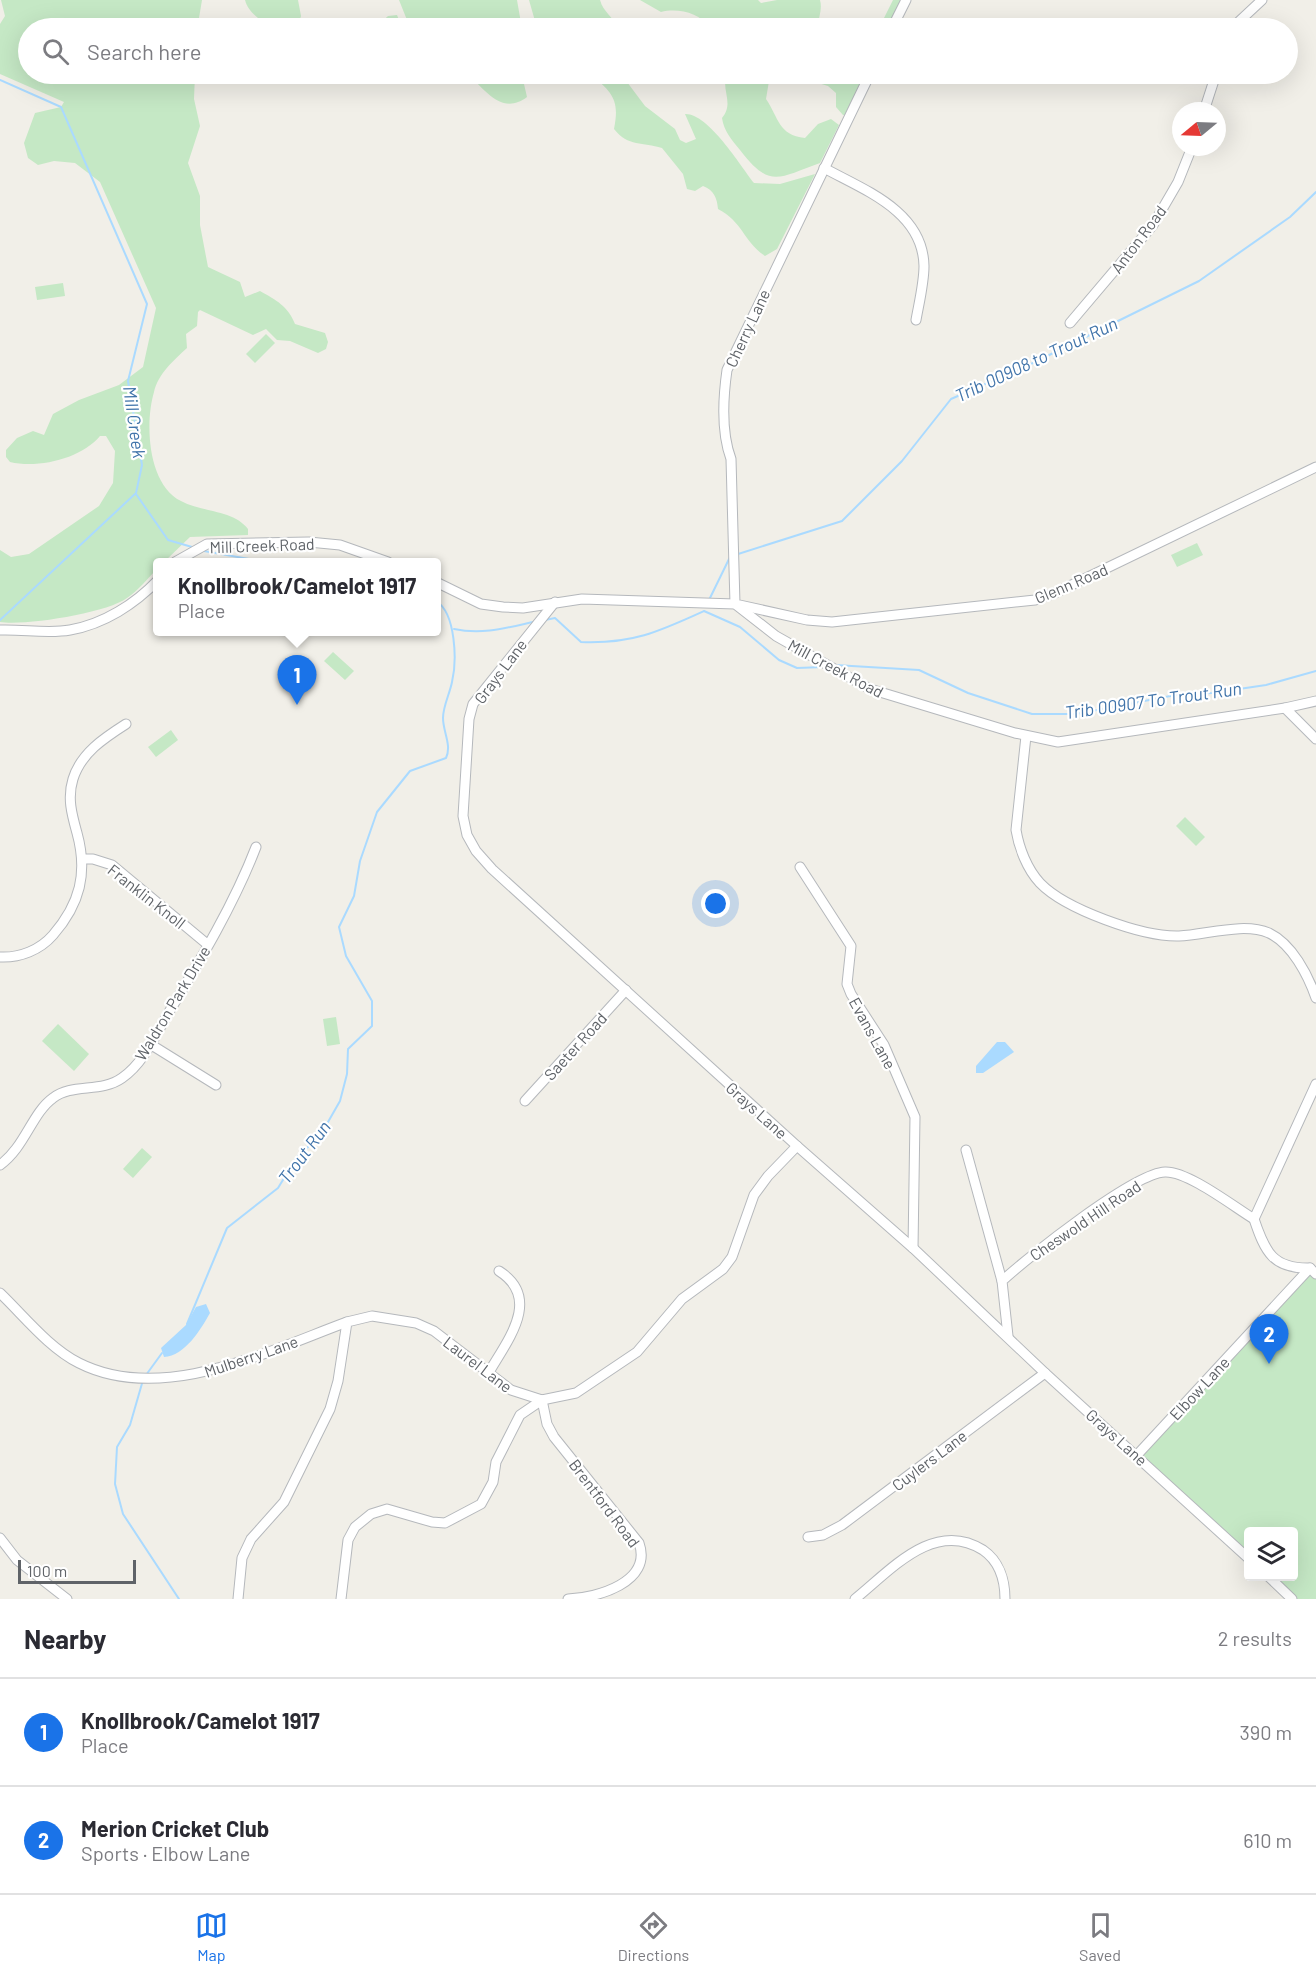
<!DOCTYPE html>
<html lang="en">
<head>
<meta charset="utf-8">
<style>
	body { margin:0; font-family:Barlow,sans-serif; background:#f2f2f3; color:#2b2b33 }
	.controls { position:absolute; right:18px; bottom:18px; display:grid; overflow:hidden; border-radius:6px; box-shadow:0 6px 24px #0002 }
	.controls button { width:54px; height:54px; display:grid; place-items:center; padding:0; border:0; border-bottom:2px solid #e1e1e2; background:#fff; color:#2b2b33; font:30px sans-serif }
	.compass { position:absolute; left:1172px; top:102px; width:54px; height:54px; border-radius:50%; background:#fff; box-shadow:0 6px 24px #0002; rotate:251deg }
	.scale { position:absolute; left:18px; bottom:15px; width:118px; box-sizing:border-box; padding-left:6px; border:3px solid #5f6368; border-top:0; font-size:16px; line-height:21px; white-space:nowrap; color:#5f6368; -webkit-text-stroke:4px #fff; paint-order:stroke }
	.you { position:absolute; left:716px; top:904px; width:21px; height:21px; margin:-15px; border:4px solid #fff; border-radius:50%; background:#1a73e8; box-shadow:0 0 0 9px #1a73e833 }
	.badge { display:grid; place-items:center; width:39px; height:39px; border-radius:50%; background:#1a73e8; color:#fff; font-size:20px; font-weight:700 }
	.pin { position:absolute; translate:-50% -50px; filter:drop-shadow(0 2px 3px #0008) }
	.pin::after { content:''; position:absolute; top:32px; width:21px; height:18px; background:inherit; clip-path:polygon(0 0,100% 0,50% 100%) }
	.popup { position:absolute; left:153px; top:558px; width:288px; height:78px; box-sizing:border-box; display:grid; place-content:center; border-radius:6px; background:#fff; filter:drop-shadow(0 2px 4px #0005); font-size:20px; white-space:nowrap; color:#7c7c81 }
	.popup b { font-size:22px; color:#2b2b33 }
	.popup::after { content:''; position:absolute; left:50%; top:100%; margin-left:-12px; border:12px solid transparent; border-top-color:#fff }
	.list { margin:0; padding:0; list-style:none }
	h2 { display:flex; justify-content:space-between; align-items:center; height:78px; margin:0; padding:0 24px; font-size:26px }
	h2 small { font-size:20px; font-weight:400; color:#7c7c81 }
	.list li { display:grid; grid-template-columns:39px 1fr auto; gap:18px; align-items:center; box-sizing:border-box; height:108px; padding:0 24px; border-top:2px solid #e1e1e2 }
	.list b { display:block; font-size:22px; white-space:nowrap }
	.list p { margin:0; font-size:20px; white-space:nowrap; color:#7c7c81 }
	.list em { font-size:20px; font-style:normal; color:#7c7c81 }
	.icon { flex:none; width:33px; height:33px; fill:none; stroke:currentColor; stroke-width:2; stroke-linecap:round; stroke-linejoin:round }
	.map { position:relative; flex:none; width:1316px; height:1599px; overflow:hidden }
	.search { position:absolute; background:#fff; box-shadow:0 6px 24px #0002; left:18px; right:18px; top:18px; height:66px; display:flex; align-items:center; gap:15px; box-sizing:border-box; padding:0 21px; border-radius:33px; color:#7c7c81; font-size:22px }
	.sheet { height:294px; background:#fff }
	nav { display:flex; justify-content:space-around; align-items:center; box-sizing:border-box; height:84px; border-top:2px solid #e1e1e2; background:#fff; font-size:16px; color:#7c7c81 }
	nav a { display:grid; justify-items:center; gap:3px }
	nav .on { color:#1a73e8 }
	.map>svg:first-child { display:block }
	.green { fill:#c5e8c5 }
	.water { fill:#aadaff }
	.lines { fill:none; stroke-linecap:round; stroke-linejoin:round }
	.stream { stroke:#aadaff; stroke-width:2 }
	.minor-casing { stroke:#b5b8bc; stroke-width:11 }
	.minor { stroke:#fff; stroke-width:9 }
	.labels { text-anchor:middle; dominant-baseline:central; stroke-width:4.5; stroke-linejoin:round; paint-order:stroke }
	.street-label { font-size:16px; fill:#5f6368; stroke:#fff }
	.water-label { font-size:18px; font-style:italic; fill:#4174aa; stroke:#fff }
</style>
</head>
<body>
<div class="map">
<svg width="1316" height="1599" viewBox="0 0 1316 1599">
	<rect width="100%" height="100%" fill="#f1efe8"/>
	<g class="green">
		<path d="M1,0H202L199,18L201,28H28V74H195L194,99L200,126L188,163L200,196V225L208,267L240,282L245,297L260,291C276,300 288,306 295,324L325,333L328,342L326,349L318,353L290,341L277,340L266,329L253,335L200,310L198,312L197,326L186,334L187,348C174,360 158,374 154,392C145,422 147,484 181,501C201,512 234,510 248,529V535L190,537L164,562H158L157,569C148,578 138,591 127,598C107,613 25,626 0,622V550L11,557L29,554L99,506L113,483L115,451L106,436H100C82,458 39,469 10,462L6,457V450L17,438L33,431L44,435L53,414L79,400L119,385L143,367L156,308L100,182L75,163L54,161L38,165L28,158L24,143L35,113L61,107L64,102L0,74V24L5,16Z"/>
		<path d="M245,0H298L301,16L299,23C281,34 250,20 245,0Z"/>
		<polygon points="399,0 517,0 521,23 517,28 375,28 388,16 397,15 399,20 407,20"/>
		<path d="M529,0H600C603,12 614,17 617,28H537Z"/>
		<path d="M640,0H758L761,3L777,0H820C823,11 817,18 819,28H742L731,24L728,28H709C700,12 677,8 661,12Z"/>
		<polygon points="893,0 903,0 889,28 879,28"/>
		<path d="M468,74H507L524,84L527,97C502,116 485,90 468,74Z"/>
		<path d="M591,74H629L627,82L645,106L675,129L680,140L686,143L696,139L685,114C708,113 740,165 754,183L780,184L815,174L777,249L765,256C743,241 743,222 718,209C717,198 714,190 703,186L695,191L687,189L683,174L662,148C643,142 628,147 614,129C620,99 612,93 591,74Z"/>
		<path d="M734,74H767L769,81L766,99C779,118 778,135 805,138L818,124L831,119L839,125L820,163C778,178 770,189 740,150C731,139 724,131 722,118C734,103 722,92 726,77Z"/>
		<polygon points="789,74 867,74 846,115 843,115 836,107 836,93 828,86"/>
		<polygon points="63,283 65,296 37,300 35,287"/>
		<polygon points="266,334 275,343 255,363 246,354"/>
		<polygon points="1197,543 1203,555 1177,567 1171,555"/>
		<polygon points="333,652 354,671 345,680 324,661"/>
		<polygon points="171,730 178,740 156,757 148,747"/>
		<polygon points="1185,817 1205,837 1196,846 1176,826"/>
		<polygon points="336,1017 340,1044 327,1046 323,1019"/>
		<polygon points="58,1024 89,1054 74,1071 42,1041"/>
		<polygon points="142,1148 152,1157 133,1178 123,1169"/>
		<polygon points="1310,1268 1316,1274 1316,1599 1294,1599 1269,1577 1294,1576 1294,1532 1248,1532 1248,1557 1137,1455"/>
	</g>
	<g class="water">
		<polygon points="997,1042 1005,1042 1014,1052 983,1073 976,1073 976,1066"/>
		<path d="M206,1304L210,1313C201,1329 185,1356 164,1357L161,1348L186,1325L196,1307Z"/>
	</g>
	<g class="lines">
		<g class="stream">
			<polyline points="0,80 61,107 147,304 128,381 142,465 136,493 0,620"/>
			<polyline points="136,494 168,540 192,547"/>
			<polyline points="204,551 266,562 307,562"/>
			<polyline points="735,555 842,521 902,461 951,399 1033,363 1199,281 1290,217 1316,192"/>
			<polyline points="709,600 730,557"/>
			<path d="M545,620L555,618L581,642C632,644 658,632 704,611L740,627L779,660L797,668L824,667"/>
			<path d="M454,629C482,635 506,628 533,622"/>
			<polyline points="835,665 919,670 968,693 1032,714 1076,714 1181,694 1212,693 1266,685 1316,671"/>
			<path d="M187,1324L227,1228L278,1188L297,1157L320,1136L340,1101L347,1074L348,1049L372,1026V1001L346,956L339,927L354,896L360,861L377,812L410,771L446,758C452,745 443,732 443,718C443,706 450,693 452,682C457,661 456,613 436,601"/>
			<polyline points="146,1375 162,1353"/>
			<polyline points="143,1380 130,1425 117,1447 115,1484 123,1514 179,1599"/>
		</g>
		<g class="minor-casing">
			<g id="minor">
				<polyline points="892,28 906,0"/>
				<polyline points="1232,28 1262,0"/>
				<path d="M870,74L727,370C723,398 721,432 731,459L735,604L807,620L832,622L1035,600L1055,593L1316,467"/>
				<polyline points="1204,111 1216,74"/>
				<path d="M824,168C864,190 923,211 924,266C924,283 919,303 916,320"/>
				<polyline points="1070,323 1153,225 1178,182 1192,147"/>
				<polyline points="175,562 207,544 309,542 340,545 388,562"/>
				<polyline points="436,582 481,604 503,607 523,608 582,599 735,604 776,636 870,689 1015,733 1058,742 1285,708 1316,701"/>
				<polyline points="555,602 473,704 469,719 463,816 467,835 476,851 492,869 797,1146 913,1248 1045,1373 1248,1558"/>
				<path d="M0,630C23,629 48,634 70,630C104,624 135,604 158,580"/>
				<polyline points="1285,708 1316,739"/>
				<path d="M1026,736L1016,830C1019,848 1027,869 1040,883C1065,909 1142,937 1179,936C1206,935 1243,922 1269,933C1292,944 1308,975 1316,998"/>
				<polyline points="82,859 93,859 112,865 207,944"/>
				<polyline points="800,867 851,946 847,984 851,994 884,1045 915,1117 913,1248"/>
				<path d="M0,957C20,958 40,950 53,935C80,904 88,873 77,833C72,815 67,798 73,779C81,753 104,738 126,724"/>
				<polyline points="150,1044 216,1085"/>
				<path d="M1316,1084L1254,1219C1265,1252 1273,1269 1310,1268L1316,1274"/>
				<polyline points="525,1101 626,990"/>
				<polyline points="966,1150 1002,1281"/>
				<path d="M0,1165C25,1147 32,1113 53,1098C72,1083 101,1093 122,1078C144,1063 156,1034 169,1012C201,959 234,904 256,847"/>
				<path d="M0,1293C24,1316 49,1348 79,1363C162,1405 268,1351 347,1322"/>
				<path d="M1008,1336L1002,1281C1028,1257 1134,1173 1165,1172C1188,1171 1234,1207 1254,1219"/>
				<path d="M488,1374C506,1342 543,1299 499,1271"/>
				<path d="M542,1400L547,1424L554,1437L639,1543C653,1582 597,1598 568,1599"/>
				<polyline points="1137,1455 1310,1268"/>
				<polyline points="808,1537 823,1535 842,1525 1045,1373"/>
				<polyline points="0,1538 17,1560 67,1599"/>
				<polyline points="1268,1576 1292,1599"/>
				<polyline points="238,1599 242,1558 251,1539 284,1502 330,1409 338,1381 347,1322 372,1316 416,1323 434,1331 511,1390 542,1400 576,1393 637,1352 682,1299 723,1269 732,1257 754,1195 768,1176 797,1146"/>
				<polyline points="341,1599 348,1540 355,1527 371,1514 387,1509 432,1522 445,1523 481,1504 493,1482 496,1462 520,1415 542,1400"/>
				<path d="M855,1599C891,1570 934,1519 983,1550C999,1561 1005,1580 1005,1599"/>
			</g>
		</g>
		<use href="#minor" class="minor"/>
	</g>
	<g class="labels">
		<g class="street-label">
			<text transform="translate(1138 239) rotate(-53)">Anton Road</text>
			<text transform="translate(747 328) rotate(-65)">Cherry Lane</text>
			<text transform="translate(262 545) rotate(-2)">Mill Creek Road</text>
			<text transform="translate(1071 583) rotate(-23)">Glenn Road</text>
			<text transform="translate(836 668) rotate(28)">Mill Creek Road</text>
			<text transform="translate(500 671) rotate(-53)">Grays Lane</text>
			<text transform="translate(147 896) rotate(38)">Franklin Knoll</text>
			<text transform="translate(172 1003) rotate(-59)">Waldron Park Drive</text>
			<text transform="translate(873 1033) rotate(61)">Evans Lane</text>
			<text transform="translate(575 1046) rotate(-48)">Saeter Road</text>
			<text transform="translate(757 1110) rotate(42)">Grays Lane</text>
			<text transform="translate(1085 1220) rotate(-34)">Cheswold Hill Road</text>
			<text transform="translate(251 1356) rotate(-19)">Mulberry Lane</text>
			<text transform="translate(478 1364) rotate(37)">Laurel Lane</text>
			<text transform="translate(1199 1388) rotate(-47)">Elbow Lane</text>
			<text transform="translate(1117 1437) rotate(42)">Grays Lane</text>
			<text transform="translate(929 1460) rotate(-37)">Cuylers Lane</text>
			<text transform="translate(605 1503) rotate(53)">Brentford Road</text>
		</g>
		<g class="water-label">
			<text transform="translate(1036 359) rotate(-25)">Trib 00908 to Trout Run</text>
			<text transform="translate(135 422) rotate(82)">Mill Creek</text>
			<text transform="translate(1153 700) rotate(-8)">Trib 00907 To Trout Run</text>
			<text transform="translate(304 1152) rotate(-53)">Trout Run</text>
		</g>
	</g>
</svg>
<div class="controls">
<button><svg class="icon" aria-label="layers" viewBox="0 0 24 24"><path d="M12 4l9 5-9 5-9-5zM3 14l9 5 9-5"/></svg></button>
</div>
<svg class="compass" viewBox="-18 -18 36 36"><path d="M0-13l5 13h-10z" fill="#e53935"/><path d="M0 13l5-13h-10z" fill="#7c7c81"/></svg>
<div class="scale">100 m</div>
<div class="you"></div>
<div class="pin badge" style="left:297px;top:705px">1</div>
<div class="popup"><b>Knollbrook/Camelot 1917</b>Place</div>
<div class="pin badge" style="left:1269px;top:1364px">2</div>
<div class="search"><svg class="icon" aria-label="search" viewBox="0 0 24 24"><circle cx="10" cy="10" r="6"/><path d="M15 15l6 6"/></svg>Search here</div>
</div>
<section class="sheet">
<h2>Nearby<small>2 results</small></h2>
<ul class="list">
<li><span class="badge">1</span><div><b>Knollbrook/Camelot 1917</b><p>Place</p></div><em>390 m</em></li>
<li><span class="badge">2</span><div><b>Merion Cricket Club</b><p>Sports · Elbow Lane</p></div><em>610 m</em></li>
</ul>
</section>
<nav>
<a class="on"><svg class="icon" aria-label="map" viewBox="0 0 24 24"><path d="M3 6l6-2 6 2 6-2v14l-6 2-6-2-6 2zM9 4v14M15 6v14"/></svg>Map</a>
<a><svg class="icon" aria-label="directions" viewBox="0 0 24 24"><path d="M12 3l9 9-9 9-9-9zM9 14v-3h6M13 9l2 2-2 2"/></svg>Directions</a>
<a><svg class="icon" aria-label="saved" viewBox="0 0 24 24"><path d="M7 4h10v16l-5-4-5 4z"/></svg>Saved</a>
</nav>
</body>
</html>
